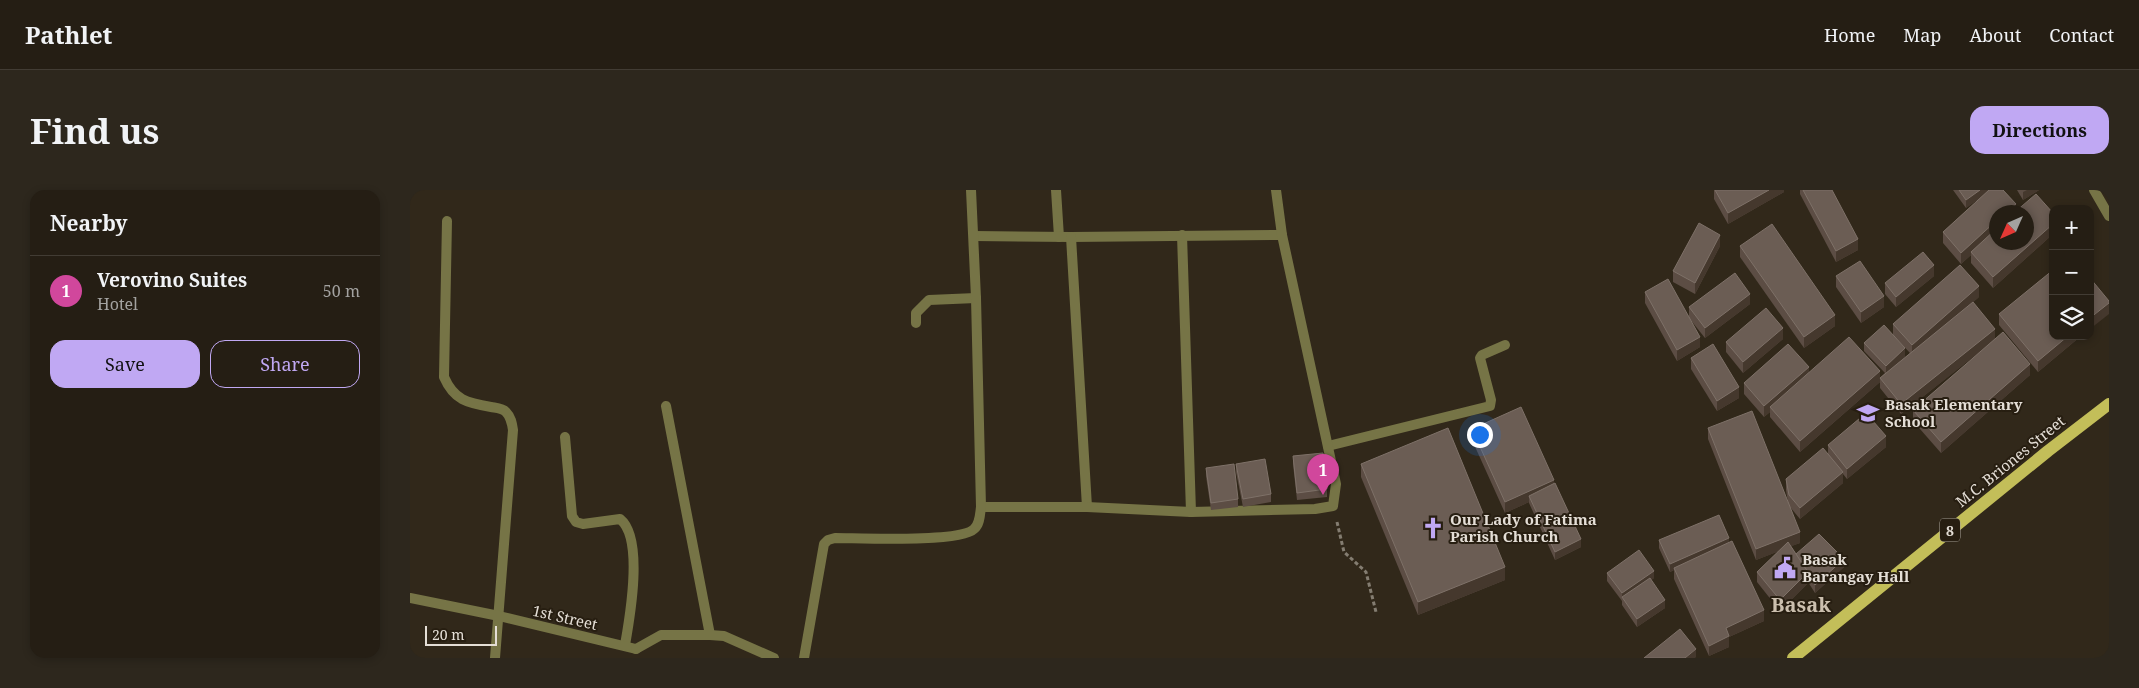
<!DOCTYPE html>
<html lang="en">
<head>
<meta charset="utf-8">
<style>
	body { margin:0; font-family:"Noto Serif",serif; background:#2d271d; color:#f1f3f6 }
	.controls { position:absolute; right:15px; top:15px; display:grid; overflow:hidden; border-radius:10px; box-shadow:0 2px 8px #0003 }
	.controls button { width:45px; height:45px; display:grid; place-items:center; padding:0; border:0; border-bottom:1px solid #423c34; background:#251e14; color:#f1f3f6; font:25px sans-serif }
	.compass { position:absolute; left:1579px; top:15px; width:45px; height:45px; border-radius:50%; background:#251e14; box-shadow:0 2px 8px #0003; rotate:225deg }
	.scale { position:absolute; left:15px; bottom:12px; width:72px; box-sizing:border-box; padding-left:5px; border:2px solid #e4ded6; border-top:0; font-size:14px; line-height:18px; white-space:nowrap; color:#e4ded6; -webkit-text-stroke:4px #271e11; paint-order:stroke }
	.you { position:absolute; left:1069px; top:244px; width:18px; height:18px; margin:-12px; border:4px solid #fff; border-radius:50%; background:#1a73e8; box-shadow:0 0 0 8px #1a73e833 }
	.badge { display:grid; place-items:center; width:32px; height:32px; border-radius:50%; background:#c0a8f3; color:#fff; font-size:16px; font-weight:700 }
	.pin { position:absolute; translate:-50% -41px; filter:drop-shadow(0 1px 2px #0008) }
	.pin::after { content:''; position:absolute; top:26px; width:18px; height:15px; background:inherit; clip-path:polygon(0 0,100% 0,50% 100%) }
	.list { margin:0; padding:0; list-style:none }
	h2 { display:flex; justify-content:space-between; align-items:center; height:65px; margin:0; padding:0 20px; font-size:21px }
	h2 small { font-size:16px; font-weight:400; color:#a3a2a0 }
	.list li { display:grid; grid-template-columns:32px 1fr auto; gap:15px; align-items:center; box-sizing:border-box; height:70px; padding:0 20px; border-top:1px solid #423c34 }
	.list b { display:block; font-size:19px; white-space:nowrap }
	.list p { margin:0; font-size:16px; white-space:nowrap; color:#a3a2a0 }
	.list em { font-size:16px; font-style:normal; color:#a3a2a0 }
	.actions { display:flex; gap:10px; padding:15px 20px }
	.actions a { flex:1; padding:11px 0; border:1px solid #c0a8f3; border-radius:15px; text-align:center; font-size:18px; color:#c0a8f3 }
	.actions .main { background:#c0a8f3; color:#111 }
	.icon { flex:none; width:28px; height:28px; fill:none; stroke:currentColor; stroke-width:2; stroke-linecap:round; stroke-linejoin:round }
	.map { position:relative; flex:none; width:1699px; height:468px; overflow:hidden; border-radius:15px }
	header { display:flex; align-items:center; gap:30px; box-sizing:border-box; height:70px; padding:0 25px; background:#251e14; border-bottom:1px solid #423c34 }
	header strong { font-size:24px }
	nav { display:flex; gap:28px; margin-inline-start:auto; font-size:18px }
	.intro { display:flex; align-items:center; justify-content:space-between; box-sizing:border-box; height:120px; padding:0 30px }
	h1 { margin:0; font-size:35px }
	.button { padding:12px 22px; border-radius:15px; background:#c0a8f3; color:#111; font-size:18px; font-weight:700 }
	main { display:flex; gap:30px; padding:0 30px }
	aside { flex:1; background:#251e14; border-radius:15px; box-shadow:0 2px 8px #0003 }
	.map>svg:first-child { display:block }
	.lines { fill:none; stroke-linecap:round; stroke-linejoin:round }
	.path { stroke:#847d71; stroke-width:3; stroke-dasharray:4 2.5; stroke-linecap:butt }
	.minor { stroke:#767446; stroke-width:10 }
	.tertiary { stroke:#767446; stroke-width:10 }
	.primary { stroke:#c3be59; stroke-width:12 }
	.wall { fill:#5c4d44 }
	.shaded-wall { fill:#45382d }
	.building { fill:#6b5d54; stroke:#7e7168 }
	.labels { text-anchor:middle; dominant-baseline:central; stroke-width:4; stroke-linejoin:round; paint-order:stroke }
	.shield { fill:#271e11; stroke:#aba49b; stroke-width:1 }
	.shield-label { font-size:14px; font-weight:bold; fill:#e4ded6 }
	.poi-label { font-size:15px; font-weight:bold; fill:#e4ded6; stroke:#271e11; text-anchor:start }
	.street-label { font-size:15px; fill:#e4ded6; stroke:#271e11 }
	.district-label { font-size:20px; font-weight:bold; fill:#cbbfae; stroke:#271e11 }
</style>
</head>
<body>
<header>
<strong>Pathlet</strong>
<nav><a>Home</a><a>Map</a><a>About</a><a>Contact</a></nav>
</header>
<div class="intro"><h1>Find us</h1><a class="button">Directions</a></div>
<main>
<aside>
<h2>Nearby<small></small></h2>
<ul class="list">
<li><span class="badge" style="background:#d1479c">1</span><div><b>Verovino Suites</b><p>Hotel</p></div><em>50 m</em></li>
</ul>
<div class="actions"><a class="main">Save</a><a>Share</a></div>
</aside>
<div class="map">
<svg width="1699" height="468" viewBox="0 0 1699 468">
	<rect width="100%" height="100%" fill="#31281a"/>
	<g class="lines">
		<polyline class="path" points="927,332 934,362 956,382 966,422"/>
		<g class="minor">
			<polyline points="646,0 649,47"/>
			<path d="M37,31L34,187C44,210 57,213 81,217C86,218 92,218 96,222C101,227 102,233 103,240L85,468"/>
			<polyline points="772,45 781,322"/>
			<polyline points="564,46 661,47 872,45"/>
			<polyline points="661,47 677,317"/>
			<polyline points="506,133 506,123 519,110 566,108"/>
			<polyline points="256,216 300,445"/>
			<path d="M155,247L162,326L166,332L173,334L210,329C234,348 220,427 215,455"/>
			<polyline points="918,256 1080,216 1081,210 1070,168 1072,165 1095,155"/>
			<polyline points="571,317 677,317 781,322 905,319 923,316 926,294 872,45 866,0"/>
			<polyline points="0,408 89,426 226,459"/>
			<polyline points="226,459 251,445 300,445 314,446 364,468"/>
			<path d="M394,468L414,354L418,350L425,348C449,348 550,353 564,339C570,334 570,324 571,317L566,108L561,0"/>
		</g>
		<polyline class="tertiary" points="1684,0 1699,26"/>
		<polyline class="primary" points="1383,468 1638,261 1699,214"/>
	</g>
	<g class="wall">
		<polygon points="1304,0 1374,0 1374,2 1318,34 1304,9"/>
		<polygon points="1390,0 1422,0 1448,60 1426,72 1390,4"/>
		<polygon points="1543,0 1593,0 1606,22 1643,23 1643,44 1583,98 1561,73 1561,65 1551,74 1533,53 1533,42 1574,5 1556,18"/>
		<polygon points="1607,0 1629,0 1613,10"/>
		<polygon points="1310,56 1285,104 1263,92 1263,81"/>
		<polygon points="1330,56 1425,136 1394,158 1330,67"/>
		<polygon points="1426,86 1474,117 1451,133 1426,97"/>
		<polygon points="1524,86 1486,117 1475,104 1475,93"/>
		<polygon points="1235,102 1279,128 1279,117 1340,114 1295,148 1279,128 1290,157 1267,171 1235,113"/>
		<polygon points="1569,107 1551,122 1585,149 1620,185 1531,263 1503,231 1503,220 1583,151 1491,224 1470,198 1470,192 1390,262 1360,227 1360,222 1354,227 1334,204 1334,193 1399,182 1470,188 1475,183 1454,161 1454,153 1495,166 1487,174 1500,163 1483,145 1483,134"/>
		<polygon points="1589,124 1643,146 1671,146 1628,182 1589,135"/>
		<polygon points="1373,149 1333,183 1316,162 1316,152"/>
		<polygon points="1281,168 1329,208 1307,221 1281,179"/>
		<polygon points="1298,238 1378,312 1376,300 1376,289 1418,263 1418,255 1476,257 1437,289 1433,284 1433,293 1390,329 1380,317 1390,353 1381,356 1386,364 1434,377 1405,403 1398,392 1398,393 1370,421 1347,392 1347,382 1369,361 1346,370 1298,249"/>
		<polygon points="1062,239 1144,294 1171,357 1145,370 1119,313 1119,312 1095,323 1062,250"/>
		<polygon points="883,266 917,299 917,307 887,310 883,274"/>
		<polygon points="826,274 861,304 861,312 833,317 826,282"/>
		<polygon points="951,274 1095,390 1008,425 951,287"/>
		<polygon points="796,278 828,309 828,317 801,320 796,286"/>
		<polygon points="1249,350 1319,352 1354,431 1319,447 1319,457 1299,466 1264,389 1264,380 1260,382 1249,358"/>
		<polygon points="1197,383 1244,388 1241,390 1255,418 1227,437 1212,415 1212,411 1197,391"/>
	</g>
	<g class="shaded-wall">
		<polygon points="1359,0 1374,0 1374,2 1318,34 1318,23"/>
		<polygon points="1570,0 1581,0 1556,18 1556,10"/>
		<polygon points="1617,0 1629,0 1613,10 1613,2"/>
		<polygon points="1606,14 1606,22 1596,22"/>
		<polygon points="1586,31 1586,42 1561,62 1561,65 1551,74 1551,63"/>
		<polygon points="1643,34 1643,44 1583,98 1583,87"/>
		<polygon points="1310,45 1310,56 1285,104 1285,93"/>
		<polygon points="1448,49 1448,60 1426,72 1426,61"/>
		<polygon points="1524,75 1524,86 1486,117 1486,107"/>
		<polygon points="1569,96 1569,107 1502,166 1502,155"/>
		<polygon points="1340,104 1340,114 1295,148 1295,138"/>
		<polygon points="1474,106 1474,117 1451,133 1451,122"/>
		<polygon points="1699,113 1699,124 1680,139 1680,128"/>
		<polygon points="1425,125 1425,136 1394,158 1394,147"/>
		<polygon points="1373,138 1373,149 1333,183 1333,172"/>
		<polygon points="1585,139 1585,150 1491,224 1491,214"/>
		<polygon points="1658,146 1671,146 1628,182 1628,171"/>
		<polygon points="1290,147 1290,157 1267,171 1267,160"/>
		<polygon points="1495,158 1495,166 1476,184 1476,176"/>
		<polygon points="1620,174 1620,185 1531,263 1531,252"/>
		<polygon points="1399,177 1399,188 1360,217 1360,222 1354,227 1354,216"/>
		<polygon points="1470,181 1470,192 1390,262 1390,251"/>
		<polygon points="1329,197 1329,208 1307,221 1307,211"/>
		<polygon points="1476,246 1476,257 1437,289 1437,279"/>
		<polygon points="1433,282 1433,293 1390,329 1390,318"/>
		<polygon points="1144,290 1144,300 1119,306 1119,312 1095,323 1095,312"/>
		<polygon points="1390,342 1390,353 1346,370 1346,359"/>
		<polygon points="1319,348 1319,356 1264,378 1264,380 1260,382 1260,374"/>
		<polygon points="1171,349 1171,357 1145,370 1145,362"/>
		<polygon points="1434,369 1434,377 1405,403 1405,395"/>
		<polygon points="1095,377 1095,390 1008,425 1008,412"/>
		<polygon points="1244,381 1244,388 1214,410 1212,407 1212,411 1212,403"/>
		<polygon points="1398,382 1398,393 1370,421 1370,410"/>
		<polygon points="1255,410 1255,418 1227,437 1227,429"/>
		<polygon points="1354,420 1354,431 1319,447 1319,457 1299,466 1299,456 1316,438"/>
		<polygon points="1286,459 1286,467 1285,468 1275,468"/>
	</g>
	<g class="building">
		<polygon points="1305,0 1359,0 1318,23"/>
		<polygon points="1393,0 1422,0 1448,49 1426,61"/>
		<polygon points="1549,0 1570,0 1556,10"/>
		<polygon points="1579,0 1593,0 1606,14 1596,22 1586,22 1586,31 1551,63 1533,42"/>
		<polygon points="1626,4 1643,23 1643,34 1583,87 1561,62 1586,39 1586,52 1616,52 1616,22 1605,22"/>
		<polygon points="1289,33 1310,45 1285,93 1263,81"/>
		<polygon points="1362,34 1425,125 1394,147 1330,56"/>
		<polygon points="1513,62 1524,75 1486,107 1475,93"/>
		<polygon points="1450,71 1474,106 1451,122 1426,86"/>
		<polygon points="1550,75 1569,96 1502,155 1483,134"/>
		<polygon points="1643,80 1643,146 1658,146 1628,171 1589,124"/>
		<polygon points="1325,83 1340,104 1295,138 1279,117"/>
		<polygon points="1680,88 1699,111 1699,113 1680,128"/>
		<polygon points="1258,89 1290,147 1267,160 1235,102"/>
		<polygon points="1563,112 1585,139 1491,214 1470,188"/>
		<polygon points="1356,118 1373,138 1333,172 1316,152"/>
		<polygon points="1474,135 1495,158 1476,176 1454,153"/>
		<polygon points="1593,142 1620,174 1531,252 1503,220"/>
		<polygon points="1439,147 1470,181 1390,251 1360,217"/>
		<polygon points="1303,154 1329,197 1307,211 1281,168"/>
		<polygon points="1378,154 1399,177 1354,216 1334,193"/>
		<polygon points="1111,217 1144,290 1095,312 1062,239"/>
		<polygon points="1342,221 1390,342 1346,359 1298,238"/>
		<polygon points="1456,223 1476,246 1437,279 1418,255"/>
		<polygon points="1038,238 1095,377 1008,412 951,274"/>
		<polygon points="1413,258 1433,282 1390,318 1379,305 1376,289"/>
		<polygon points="913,263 917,299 887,303 883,266"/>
		<polygon points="855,269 861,304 833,309 826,274"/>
		<polygon points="824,274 828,309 801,313 796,278"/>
		<polygon points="1145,293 1171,349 1145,362 1119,306"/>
		<polygon points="1309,325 1319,348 1260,374 1249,350"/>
		<polygon points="1409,344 1434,369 1405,395 1386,364"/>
		<polygon points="1322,351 1354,420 1316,438 1319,446 1299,456 1264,378"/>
		<polygon points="1378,352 1398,382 1370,410 1347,382"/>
		<polygon points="1229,360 1244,381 1212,403 1197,383"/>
		<polygon points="1240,388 1255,410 1227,429 1212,407"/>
		<polygon points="1270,439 1286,459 1275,468 1234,468"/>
	</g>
	<defs>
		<g id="school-bare" transform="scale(1.725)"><path d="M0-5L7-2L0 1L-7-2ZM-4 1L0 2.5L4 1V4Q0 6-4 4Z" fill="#c0a8f3" stroke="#271e11" stroke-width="2.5" paint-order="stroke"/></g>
		<g id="church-bare" transform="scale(1.725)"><path d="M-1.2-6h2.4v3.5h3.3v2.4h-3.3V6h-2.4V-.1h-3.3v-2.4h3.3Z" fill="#c0a8f3" stroke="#271e11" stroke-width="2.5" paint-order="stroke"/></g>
		<g id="civic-bare" transform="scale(1.725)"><path d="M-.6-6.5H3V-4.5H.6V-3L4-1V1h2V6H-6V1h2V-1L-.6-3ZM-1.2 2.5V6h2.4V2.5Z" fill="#c0a8f3" stroke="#271e11" stroke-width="2.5" paint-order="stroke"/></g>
	</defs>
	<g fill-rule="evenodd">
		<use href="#school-bare" x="1458" y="223"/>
		<use href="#church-bare" x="1023" y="338"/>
		<use href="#civic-bare" x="1375" y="378"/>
	</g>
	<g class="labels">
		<rect class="shield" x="1530" y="328.5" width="20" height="23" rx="4"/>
		<g class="shield-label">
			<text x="1540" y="340">8</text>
		</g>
		<g class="poi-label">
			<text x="1475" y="214">Basak Elementary<tspan x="1475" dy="17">School</tspan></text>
			<text x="1040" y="329">Our Lady of Fatima<tspan x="1040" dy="17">Parish Church</tspan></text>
			<text x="1392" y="369">Basak<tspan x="1392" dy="17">Barangay Hall</tspan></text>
		</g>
		<g class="street-label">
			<text transform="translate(1600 271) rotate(-39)">M.C. Briones Street</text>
			<text transform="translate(155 427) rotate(13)">1st Street</text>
		</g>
		<g class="district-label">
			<text x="1391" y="414">Basak</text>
		</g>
	</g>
</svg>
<div class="controls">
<button>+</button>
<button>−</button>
<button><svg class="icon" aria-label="layers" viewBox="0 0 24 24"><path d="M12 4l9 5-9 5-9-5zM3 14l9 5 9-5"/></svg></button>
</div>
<svg class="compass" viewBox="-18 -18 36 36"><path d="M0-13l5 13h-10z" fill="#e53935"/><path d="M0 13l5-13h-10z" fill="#a3a2a0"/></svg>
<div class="scale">20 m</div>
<div class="you"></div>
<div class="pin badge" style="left:913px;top:305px;background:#d1479c">1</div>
</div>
</main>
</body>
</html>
